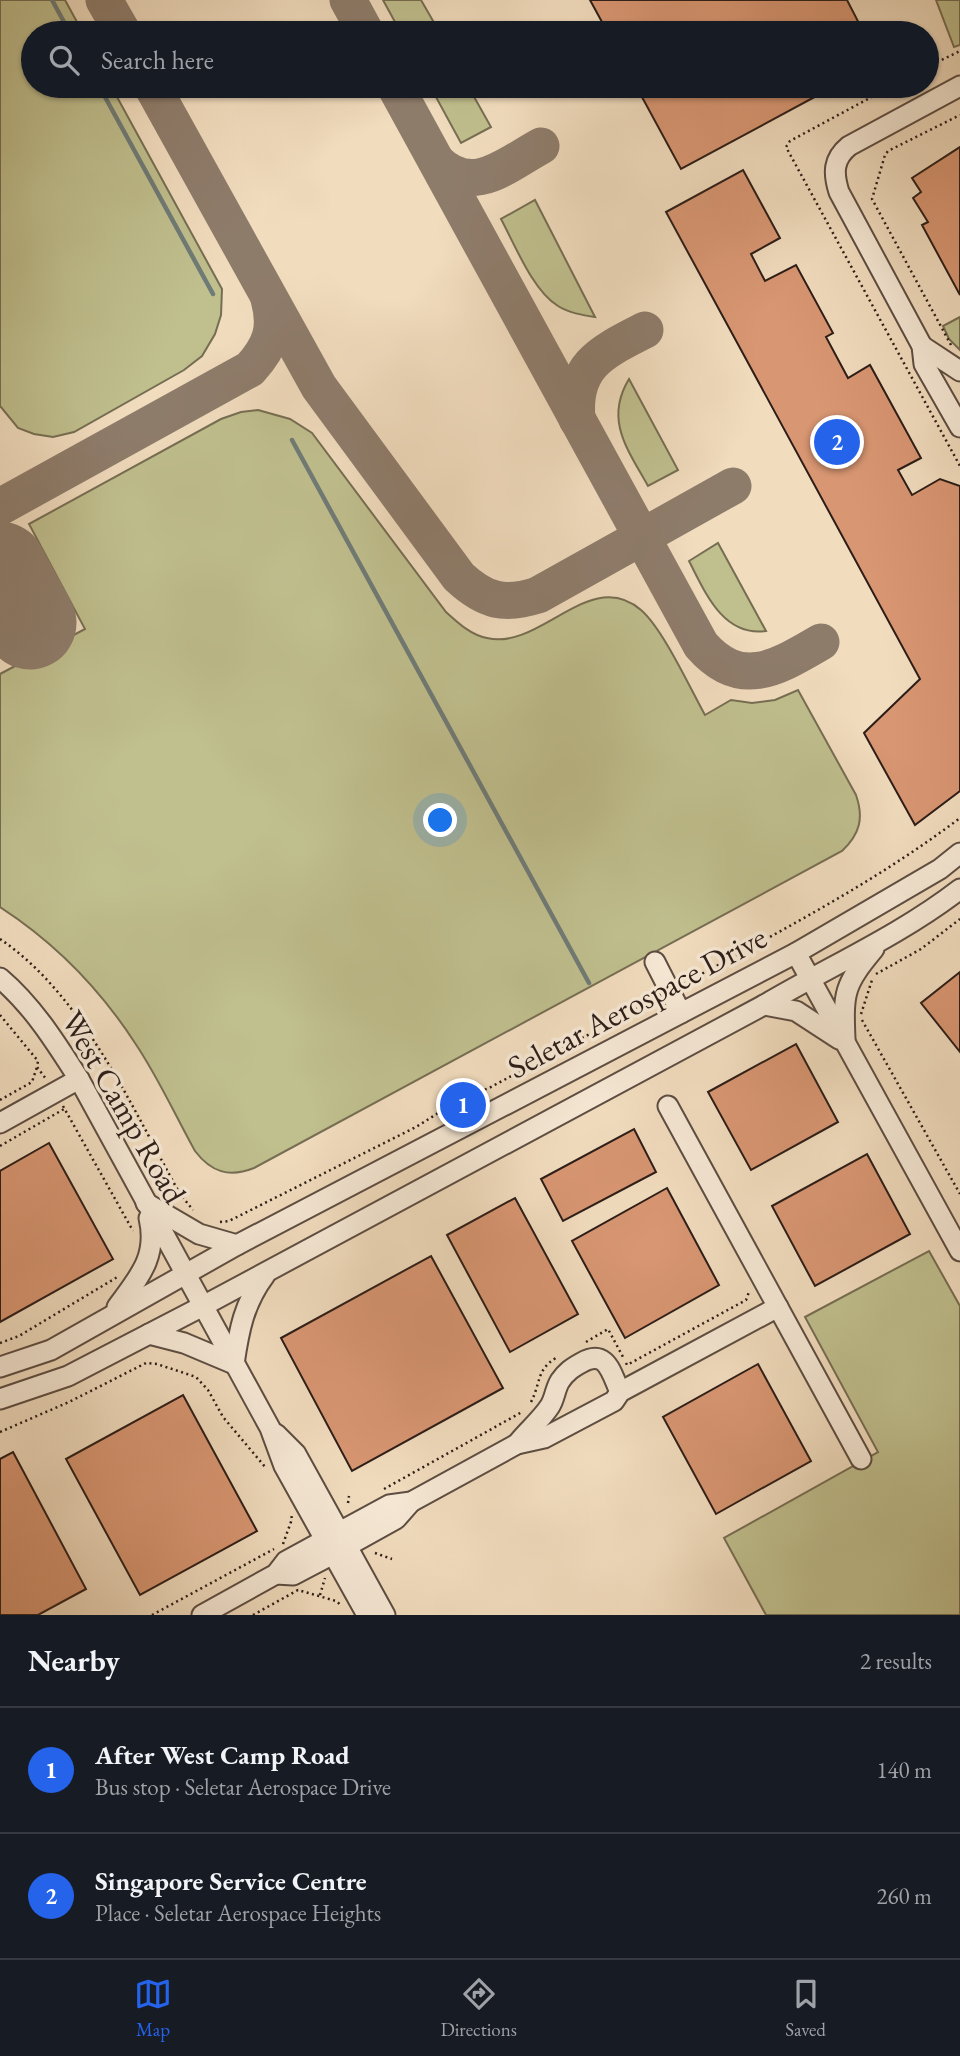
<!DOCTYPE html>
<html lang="en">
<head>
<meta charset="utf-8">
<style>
	body { margin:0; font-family:"EB Garamond",serif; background:#242831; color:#f1f3f6 }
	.you { position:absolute; left:441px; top:821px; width:24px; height:24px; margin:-18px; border:5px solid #fff; border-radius:50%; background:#1a73e8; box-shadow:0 0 0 10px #1a73e833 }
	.badge { display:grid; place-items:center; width:46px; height:46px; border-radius:50%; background:#2563eb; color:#fff; font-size:23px; font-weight:700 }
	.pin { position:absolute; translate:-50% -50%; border:4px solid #fff; box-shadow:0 2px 7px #0006 }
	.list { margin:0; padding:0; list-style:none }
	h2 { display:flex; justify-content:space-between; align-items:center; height:91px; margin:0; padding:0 28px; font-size:30px }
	h2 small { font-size:23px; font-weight:400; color:#9ea1a6 }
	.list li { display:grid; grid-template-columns:46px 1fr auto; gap:21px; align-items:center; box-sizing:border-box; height:126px; padding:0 28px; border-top:2px solid #363941 }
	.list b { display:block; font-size:26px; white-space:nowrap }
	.list p { margin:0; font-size:23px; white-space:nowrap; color:#9ea1a6 }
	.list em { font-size:23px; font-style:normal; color:#9ea1a6 }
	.icon { flex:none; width:38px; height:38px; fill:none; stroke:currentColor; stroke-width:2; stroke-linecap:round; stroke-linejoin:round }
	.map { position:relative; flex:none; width:960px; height:1615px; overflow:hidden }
	.search { position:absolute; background:#171b24; box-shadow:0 2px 5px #0004; left:21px; right:21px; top:21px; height:77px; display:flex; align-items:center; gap:18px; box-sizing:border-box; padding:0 24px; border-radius:38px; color:#9ea1a6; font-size:26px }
	.sheet { height:343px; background:#171b24 }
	nav { display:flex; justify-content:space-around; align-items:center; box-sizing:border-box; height:98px; border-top:2px solid #363941; background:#171b24; font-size:19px; color:#9ea1a6 }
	nav a { display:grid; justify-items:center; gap:4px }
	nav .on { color:#2563eb }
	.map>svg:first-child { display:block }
	.green { fill:#c0bf8e; stroke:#766e53; stroke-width:2 }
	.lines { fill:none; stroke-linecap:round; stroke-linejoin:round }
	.stream { stroke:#6f7b77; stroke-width:4.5 }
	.taxiway { stroke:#8e7c6b; stroke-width:37 }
	.runway { stroke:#8e7c6b; stroke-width:93 }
	.building { fill:#d89672; stroke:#2c1d18; stroke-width:2 }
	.minor-casing { stroke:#5d4d42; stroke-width:23 }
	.path { stroke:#2c1d18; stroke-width:2.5; stroke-dasharray:2 3.5; stroke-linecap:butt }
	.minor { stroke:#f6e8d5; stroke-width:19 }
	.labels { text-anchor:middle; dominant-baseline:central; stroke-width:7; stroke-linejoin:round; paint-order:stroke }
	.street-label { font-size:32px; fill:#2c1d18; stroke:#f6e8d5 }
</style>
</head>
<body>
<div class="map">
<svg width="960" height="1615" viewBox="0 0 960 1615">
	<rect width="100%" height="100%" fill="#f1dcbe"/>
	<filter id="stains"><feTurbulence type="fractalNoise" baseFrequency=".00286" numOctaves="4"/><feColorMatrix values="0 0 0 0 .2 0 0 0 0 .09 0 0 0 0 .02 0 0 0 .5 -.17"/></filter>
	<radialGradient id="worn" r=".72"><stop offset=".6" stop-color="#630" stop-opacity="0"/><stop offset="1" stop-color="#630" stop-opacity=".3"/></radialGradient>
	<g class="green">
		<polygon points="0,0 65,0 83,33 33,33 33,86 111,86 222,289 221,315 215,334 202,356 184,370 74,432 53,437 34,434 18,428 0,406"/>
		<polygon points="383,0 421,0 440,33 401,33"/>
		<polygon points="936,0 960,0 960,45 954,47"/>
		<polygon points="430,86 468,86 491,127 461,143"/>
		<path d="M535,200L595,317C582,315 569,313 558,306C533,291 515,245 501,219Z"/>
		<polygon points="960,317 960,350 949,339 943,326"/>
		<path d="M629,379L678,470L648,486C628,450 604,420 629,379Z"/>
		<path d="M258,410L290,419L312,433L446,612C458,623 471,635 487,638C540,651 590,566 641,610C663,629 690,688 705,715L731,700L752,703L775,700L798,690L856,795C864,818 860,834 842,851L254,1168C229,1178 211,1172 195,1151C175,1115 158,1077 135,1043C100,989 54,942 0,907V674L85,629L29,524L221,419L241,412Z"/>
		<path d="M718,543L766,631C723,637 705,592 689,561Z"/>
		<polygon points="929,1251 960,1306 960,1615 766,1615 724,1538 878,1452 805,1317"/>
	</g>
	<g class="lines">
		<g class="stream">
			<polyline points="52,0 70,33"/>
			<polyline points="99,86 213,294"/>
			<polyline points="292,440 589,983"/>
		</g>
		<g class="taxiway">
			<polyline points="104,0 123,33"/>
			<polyline points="348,0 366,33"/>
			<path d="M152,86L319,387L459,577C485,601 504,606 538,595L733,486"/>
			<path d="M395,86L701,645C741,691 778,667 821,642"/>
			<path d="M437,162C473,197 506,165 541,146"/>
			<path d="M577,419C572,365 602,352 645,330"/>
			<path d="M0,507L250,369C271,346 277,328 269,299"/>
		</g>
		<polyline class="runway" points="0,568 30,623"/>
	</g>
	<g class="building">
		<polygon points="590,0 847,0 864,33 608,33"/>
		<polygon points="636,86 835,86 681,169"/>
		<polygon points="960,147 960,295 922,225 928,222 913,198 921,192 912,178"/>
		<polygon points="743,170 780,238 751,254 765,281 796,265 833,333 826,337 848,378 870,365 921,458 898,470 912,495 940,479 960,486 960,791 915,825 864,733 920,679 666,212"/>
		<polygon points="960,972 960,1052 921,1003"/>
		<polygon points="796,1044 838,1122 751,1170 708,1092"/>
		<polygon points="634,1129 656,1172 563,1221 541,1179"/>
		<polygon points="49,1143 113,1259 0,1322 0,1171"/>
		<polygon points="867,1154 910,1234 815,1286 772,1206"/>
		<polygon points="667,1188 719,1285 625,1338 572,1241"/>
		<polygon points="515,1198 578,1314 510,1352 447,1235"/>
		<polygon points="431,1256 503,1388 352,1471 281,1338"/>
		<polygon points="758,1364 811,1461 716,1514 663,1417"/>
		<polygon points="183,1395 257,1531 140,1595 66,1459"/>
		<polygon points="13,1452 86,1589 38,1615 0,1615 0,1459"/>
	</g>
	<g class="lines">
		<g class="minor-casing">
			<g id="minor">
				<path d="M960,86L849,146C833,159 833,173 839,192L922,346L924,364L960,427"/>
				<polyline points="922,346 960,371"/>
				<polyline points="796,953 960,1251"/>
				<polyline points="655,962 681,1013"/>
				<path d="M0,978C33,1006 56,1043 79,1079L270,1428L284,1466L367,1615"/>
				<polyline points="764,1005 796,1011 839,1039"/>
				<path d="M845,1039C843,992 844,985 874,949"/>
				<polyline points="668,1106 861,1459"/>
				<polyline points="0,1123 79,1079"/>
				<polyline points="146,1203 199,1234 237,1245"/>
				<path d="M117,1307C139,1277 158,1257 149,1218"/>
				<polyline points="149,1334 184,1343 234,1364"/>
				<path d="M234,1364C239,1330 244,1303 265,1275"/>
				<polyline points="0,1367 51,1350 237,1245 796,953 940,869 960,853"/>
				<path d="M0,1399L68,1376L203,1306L764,1005C830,966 899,936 960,889"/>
				<polyline points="276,1434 296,1454 385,1615"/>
				<path d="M517,1444C527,1431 541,1420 550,1406C555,1398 555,1389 560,1381C566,1372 572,1368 581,1363C607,1348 611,1373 620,1392"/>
				<polyline points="276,1574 293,1575 333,1554 396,1519 411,1502"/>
				<polyline points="202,1615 276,1574 286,1561 389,1505 411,1502 517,1444 544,1438 614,1401 620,1392 778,1307"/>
			</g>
		</g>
		<g class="path">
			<polyline points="927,67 960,51"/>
			<polyline points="892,86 790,141 786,147 960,466"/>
			<polyline points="951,345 872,199 885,155 888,151 960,115"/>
			<path d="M0,939C83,995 132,1108 180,1194L193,1210"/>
			<polyline points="876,974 921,949 960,919"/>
			<path d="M683,984C777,933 874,883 960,818"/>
			<polyline points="861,1014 872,980"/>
			<polyline points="0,1015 38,1061 37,1067 46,1079"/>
			<polyline points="862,1020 960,1194"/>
			<polyline points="0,1100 32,1082 37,1067"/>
			<polyline points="63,1106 133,1231"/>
			<polyline points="0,1146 64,1109"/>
			<polyline points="220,1222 229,1221 416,1127 462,1098 489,1088 655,999"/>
			<polyline points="586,1342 608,1329 623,1357"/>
			<polyline points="0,1343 19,1336 119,1276"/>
			<polyline points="626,1363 627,1365 746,1300 749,1292"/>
			<path d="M531,1402C541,1383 536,1370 556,1358"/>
			<polyline points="0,1432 69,1402 146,1363 157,1364 196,1377 208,1390 223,1417 266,1468"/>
			<polyline points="384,1489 522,1412"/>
			<polyline points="348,1503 349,1496"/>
			<polyline points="283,1544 292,1519 291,1514"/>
			<polyline points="375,1553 392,1559"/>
			<polyline points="320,1595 325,1578"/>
			<polyline points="152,1615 274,1549"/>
			<polyline points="253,1615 298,1590 336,1601 342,1606"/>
		</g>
		<use href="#minor" class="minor"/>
	</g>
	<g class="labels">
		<g class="street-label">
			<text transform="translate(637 1002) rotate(-28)">Seletar Aerospace Drive</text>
			<text transform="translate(124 1107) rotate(60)">West Camp Road</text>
		</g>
	</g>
	<rect width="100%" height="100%" filter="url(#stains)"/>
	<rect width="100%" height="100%" fill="url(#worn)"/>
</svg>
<div class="you"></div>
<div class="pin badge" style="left:463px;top:1105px">1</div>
<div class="pin badge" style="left:837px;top:442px">2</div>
<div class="search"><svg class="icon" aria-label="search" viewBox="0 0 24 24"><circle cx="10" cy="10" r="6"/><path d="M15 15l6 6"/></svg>Search here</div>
</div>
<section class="sheet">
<h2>Nearby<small>2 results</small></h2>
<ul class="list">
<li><span class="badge">1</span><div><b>After West Camp Road</b><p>Bus stop · Seletar Aerospace Drive</p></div><em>140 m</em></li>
<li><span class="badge">2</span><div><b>Singapore Service Centre</b><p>Place · Seletar Aerospace Heights</p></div><em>260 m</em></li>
</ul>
</section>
<nav>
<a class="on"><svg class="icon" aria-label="map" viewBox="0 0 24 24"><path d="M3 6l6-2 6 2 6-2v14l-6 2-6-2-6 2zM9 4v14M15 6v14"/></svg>Map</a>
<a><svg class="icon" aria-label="directions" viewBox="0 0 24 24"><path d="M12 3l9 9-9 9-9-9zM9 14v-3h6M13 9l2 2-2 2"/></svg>Directions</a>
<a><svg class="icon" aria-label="saved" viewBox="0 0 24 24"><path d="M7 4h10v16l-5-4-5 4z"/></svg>Saved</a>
</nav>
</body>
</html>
